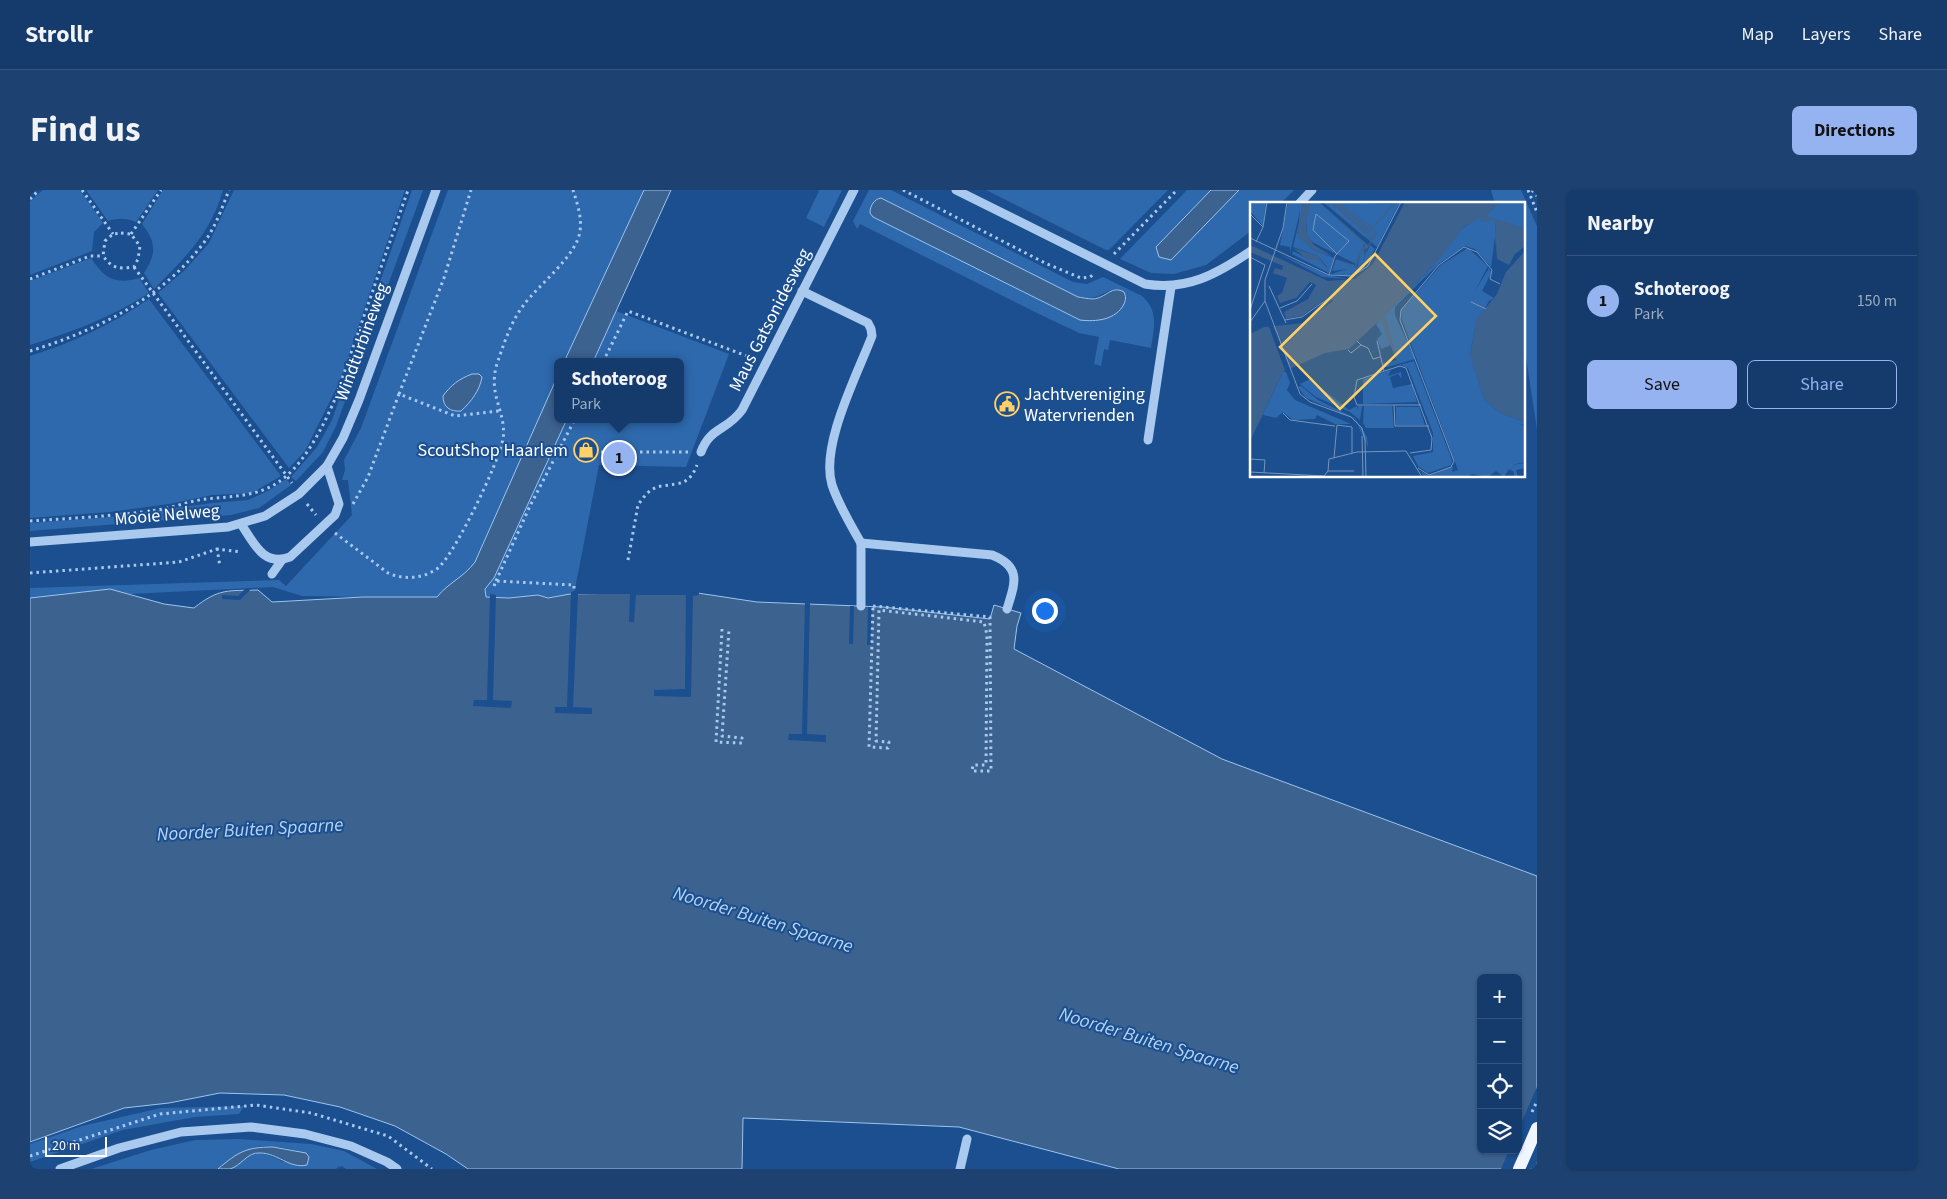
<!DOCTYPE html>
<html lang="en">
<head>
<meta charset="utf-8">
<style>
	body { margin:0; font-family:"Source Sans 3",sans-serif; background:#1d4271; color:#f1f3f6 }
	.controls { position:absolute; right:15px; bottom:15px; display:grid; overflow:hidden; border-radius:8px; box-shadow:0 1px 4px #0004 }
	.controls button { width:45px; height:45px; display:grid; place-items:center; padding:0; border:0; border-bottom:1px solid #33557e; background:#143b6b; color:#f1f3f6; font:25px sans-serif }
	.scale { position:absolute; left:15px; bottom:12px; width:62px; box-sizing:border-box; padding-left:5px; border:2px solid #fff; border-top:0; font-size:14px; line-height:18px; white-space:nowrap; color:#fff; -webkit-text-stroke:4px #1b4f8f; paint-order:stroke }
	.you { position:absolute; left:1014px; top:420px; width:18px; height:18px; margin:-12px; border:4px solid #fff; border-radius:50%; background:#1a73e8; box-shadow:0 0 0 8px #1a73e833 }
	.badge { display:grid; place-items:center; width:32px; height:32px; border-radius:50%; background:#95b2f1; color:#111; font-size:16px; font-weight:700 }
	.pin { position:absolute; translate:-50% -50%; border:2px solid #fff; box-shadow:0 1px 5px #0006 }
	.popup { position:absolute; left:524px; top:168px; width:130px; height:65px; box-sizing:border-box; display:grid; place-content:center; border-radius:8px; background:#143b6b; filter:drop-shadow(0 1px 4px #0005); font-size:16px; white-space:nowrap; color:#9dadc1 }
	.popup b { font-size:19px; color:#f1f3f6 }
	.popup::after { content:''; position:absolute; left:50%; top:100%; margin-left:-10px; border:10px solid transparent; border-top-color:#143b6b }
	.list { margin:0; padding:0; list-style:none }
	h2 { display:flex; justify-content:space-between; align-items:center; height:65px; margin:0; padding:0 20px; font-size:21px }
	h2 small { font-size:16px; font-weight:400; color:#9dadc1 }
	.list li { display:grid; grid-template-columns:32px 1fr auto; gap:15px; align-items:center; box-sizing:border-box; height:90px; padding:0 20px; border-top:1px solid #33557e }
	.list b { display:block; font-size:19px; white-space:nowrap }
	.list p { margin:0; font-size:16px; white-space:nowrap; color:#9dadc1 }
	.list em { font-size:16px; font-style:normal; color:#9dadc1 }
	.actions { display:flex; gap:10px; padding:15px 20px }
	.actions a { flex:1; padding:11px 0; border:1px solid #95b2f1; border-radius:8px; text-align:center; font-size:18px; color:#95b2f1 }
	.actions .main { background:#95b2f1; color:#111 }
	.icon { flex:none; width:28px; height:28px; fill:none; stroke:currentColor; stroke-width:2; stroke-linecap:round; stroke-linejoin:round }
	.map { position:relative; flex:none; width:1507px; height:979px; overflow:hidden; border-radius:8px }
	header { display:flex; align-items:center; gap:30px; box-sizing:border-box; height:70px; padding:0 25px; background:#143b6b; border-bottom:1px solid #33557e }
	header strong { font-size:24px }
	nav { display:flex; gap:28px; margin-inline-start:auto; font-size:18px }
	.intro { display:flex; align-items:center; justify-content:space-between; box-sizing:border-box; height:120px; padding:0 30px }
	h1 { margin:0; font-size:35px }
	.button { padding:12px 22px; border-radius:8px; background:#95b2f1; color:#111; font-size:18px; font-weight:700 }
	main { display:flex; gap:30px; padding:0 30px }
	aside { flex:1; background:#143b6b; border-radius:8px; box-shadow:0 1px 4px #0004 }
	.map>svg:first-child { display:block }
	.green { fill:#2e69ad; fill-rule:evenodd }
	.water { fill:#3c6290; stroke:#9cc4f0; fill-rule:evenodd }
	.pier { fill:#1b4f8f }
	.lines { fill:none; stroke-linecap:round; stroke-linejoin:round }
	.path { stroke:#a9c9ee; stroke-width:3; stroke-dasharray:2.5 4; stroke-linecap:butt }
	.minor { stroke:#a9c9ee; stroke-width:9 }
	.major { stroke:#f0f6ff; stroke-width:12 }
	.labels { text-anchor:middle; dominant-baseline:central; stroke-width:4; stroke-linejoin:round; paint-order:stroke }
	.street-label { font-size:18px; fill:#fff; stroke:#1b4f8f }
	.poi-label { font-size:18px; fill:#fff; stroke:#1b4f8f; text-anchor:start }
	.water-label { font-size:19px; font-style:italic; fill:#b5d3f5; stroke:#1b4f8f }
	.inset-river { fill:none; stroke:#3c6290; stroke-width:2.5 }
	.inset-road { fill:none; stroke:#7695bc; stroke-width:1 }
	.view { fill:#ffd166; fill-opacity:0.15; stroke:#ffd166; stroke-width:2.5 }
	.inset-edge { fill:none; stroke:#fff; stroke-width:2.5 }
</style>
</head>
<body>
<header>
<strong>Strollr</strong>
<nav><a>Map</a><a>Layers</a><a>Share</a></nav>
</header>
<div class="intro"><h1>Find us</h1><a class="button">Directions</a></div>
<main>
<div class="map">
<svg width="1507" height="979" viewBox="0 0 1507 979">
	<rect width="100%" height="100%" fill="#1b4f8f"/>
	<g class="green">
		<polygon points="13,0 50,0 73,33 64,42 62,61 0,85 0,11"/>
		<path d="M56,0H128L106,32C96,28 88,28 78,31Z"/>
		<path d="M133,0H193C180,45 156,66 124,99L114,83C127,63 126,52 112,34Z"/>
		<polygon points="204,0 375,0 309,193 275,261 259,278 128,103 155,80 179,53"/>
		<polygon points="382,0 393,0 306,236 293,262 266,291 261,287 287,257 302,230"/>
		<path d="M418,0H641L586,121L699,164L656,277L569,275L544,404L518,408L508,405L479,408L333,407L272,406L243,397L0,409V398L249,390L256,396L322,325L318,290H312L315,280L314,270L331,238ZM528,172H650V229H528Z"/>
		<polygon points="787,0 812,0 794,37 776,28 789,1"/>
		<path d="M839,0H861L1043,92L1057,94L1073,87L1112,106C1129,121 1124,138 1121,158L1080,150L1078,160L1074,159L1071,176L1064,174L1069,147L1049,143L1007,123L830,34L827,39L823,31ZM851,8L1048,107C1072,111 1070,101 1088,99L1049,130L843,27L840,19L844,11Z"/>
		<polygon points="956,0 1138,0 1079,60 1076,60"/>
		<polygon points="1157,0 1181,0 1126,57 1141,69 1209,0 1264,0 1250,14 1221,14 1221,41 1176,75 1144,84 1121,83 1090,69"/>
		<polygon points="1461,0 1491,0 1507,36 1507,240 1493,147 1493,14 1465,14"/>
		<path d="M61,68C74,88 85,95 109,88L119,103C82,127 42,142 0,155V91Z"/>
		<path d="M119,109L251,286L222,303L182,305L139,314L80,322L0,328V166C42,153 83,134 119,109Z"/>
		<polygon points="256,289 261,295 229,318 201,325 0,341 0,333 80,327 182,313 218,310 238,301"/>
		<polygon points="214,916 209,924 165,927 93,940 0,972 0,954 52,936 131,918"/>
		<path d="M209,949L281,954L314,961L347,979H316L312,976L308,977L306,979H200C222,964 228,957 253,972L276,963C236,953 221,951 188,979H61L121,960L165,950Z"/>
	</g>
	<g class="water">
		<polygon points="614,0 641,0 563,172 534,172"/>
		<polygon points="1181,0 1209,0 1141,70 1129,67 1126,57"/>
		<path d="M851,8L1048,107C1055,108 1062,110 1068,108C1079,104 1083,96 1094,102C1096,107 1096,109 1094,114C1086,130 1066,132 1050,130L843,27L840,23C840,16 844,9 851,8Z"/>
		<path d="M442,184H449L452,187C450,200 441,212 431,221C420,222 413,217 413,206C421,195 429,189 442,184Z"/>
		<path d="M528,185V229H537L464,388L455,399L456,407L479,408L508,405L518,408L540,404L661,402L727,412L853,417L960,429L964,415L991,423L987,436L984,459L1192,569L1507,686V979H1089L929,937L713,928L712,979H438L416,964L365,936L310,917L254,905L190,903L139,913L94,918L0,952V408L80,399L134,414L164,418C189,398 198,401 228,400L242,412L333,407H407C418,393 434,387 445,372ZM1451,788H1488V960H1451Z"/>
		<path d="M243,957L276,963L279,967L277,975C259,979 248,963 230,963C217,962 211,976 200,979C197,979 191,979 188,979C208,962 216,957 243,957Z"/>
	</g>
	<g class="pier">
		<polygon points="216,398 222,398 210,410 192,409 192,405 208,406"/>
		<polygon points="548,400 669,401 669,405 663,406 661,507 624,506 624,500 655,499 656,405 606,405 604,432 599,432 600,404 548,404 543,517 562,518 562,524 525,523 525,517 537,517 541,402"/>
		<polygon points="460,404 466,405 463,510 482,511 481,518 443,516 444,510 457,510"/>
		<polygon points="775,411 780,412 777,544 796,545 796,552 758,550 759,544 772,544"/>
		<polygon points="820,416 824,416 823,454 819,454"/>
		<polygon points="838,417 842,417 841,455 837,455"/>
		<polygon points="1507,897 1507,979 1471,979 1479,960 1488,960 1488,940"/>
	</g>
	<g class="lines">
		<g class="path">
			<polyline points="52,0 83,44"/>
			<polyline points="873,0 1017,74 1051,88 1060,87 1064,84"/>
			<polyline points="1498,0 1507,22"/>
			<polyline points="1502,0 1507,6"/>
			<polyline points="0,9 9,0"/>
			<path d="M91,43L101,44L110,56L108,69L104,77C88,79 83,79 73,66L75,51L83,44Z"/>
			<polyline points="101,44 131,0"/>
			<polyline points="1084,64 1147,0"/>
			<polyline points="104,77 262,293"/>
			<polyline points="0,89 60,66 73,66"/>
			<path d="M0,161C65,141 130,110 172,55C185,39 192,18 199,0"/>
			<polyline points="573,172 598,121 722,168"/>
			<polyline points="369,204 414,88 441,0"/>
			<polyline points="571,262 658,262"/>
			<polyline points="277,314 286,325"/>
			<polyline points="323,314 338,287 369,204 425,226 469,221"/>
			<path d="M0,331C44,328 89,326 133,319C148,316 163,310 177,309C202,306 225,307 247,293C273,277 293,237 305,209L378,0"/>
			<path d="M305,343L358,383C374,390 393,389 408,378C425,364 469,272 473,249C477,221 456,204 468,171C474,153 481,132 493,116C507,96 547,66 550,41C552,27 547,13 543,0"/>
			<polyline points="187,358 190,377"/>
			<path d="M598,370L608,315C614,306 621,297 632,296C651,293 659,295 667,275"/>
			<polyline points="0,383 149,372 187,359 211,362"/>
			<polyline points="466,391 500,316 545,229"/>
			<polyline points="464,396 466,391 544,395 544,400"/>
			<polygon points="843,416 960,427 961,581 942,581 943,575 956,575 957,445 954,432 849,420 846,551 859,552 858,558 839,557"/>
			<polyline points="692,439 686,552 712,553 712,548 692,546 699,440"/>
			<polyline points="1502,922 1507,911"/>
			<polyline points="0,966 130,924 226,915 281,923 358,946 402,979"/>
		</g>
		<g class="minor">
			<path d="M926,0L1115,94C1157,101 1187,84 1221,61"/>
			<polyline points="1269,14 1282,0"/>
			<path d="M772,101L838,133L841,139L842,146C827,185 790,256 802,295C809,316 821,335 831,353"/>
			<polyline points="1118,250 1141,97"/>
			<path d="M671,262C680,237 697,241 712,220L824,0"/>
			<path d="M211,334C224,353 233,377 260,367L305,325L309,314L297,276"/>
			<polyline points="0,352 198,337 235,326 269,304 297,276 313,248 329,210 406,0"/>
			<polyline points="242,384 252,370"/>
			<path d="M831,416V353L962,365C992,377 985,393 977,419"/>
			<polyline points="30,979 89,958 151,942 221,937 275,944 321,956 357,972 367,979"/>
			<polyline points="930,979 937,949"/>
		</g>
		<polyline class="major" points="1489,979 1507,938"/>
	</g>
	<defs>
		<g id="civic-ring" transform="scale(1.25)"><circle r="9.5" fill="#1b4f8f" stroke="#ffd166" stroke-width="1.5"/><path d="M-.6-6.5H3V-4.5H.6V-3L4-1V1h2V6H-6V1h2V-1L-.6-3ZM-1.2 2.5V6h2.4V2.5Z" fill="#ffd166"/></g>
		<g id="shop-ring" transform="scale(1.25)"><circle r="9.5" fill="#1b4f8f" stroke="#ffd166" stroke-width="1.5"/><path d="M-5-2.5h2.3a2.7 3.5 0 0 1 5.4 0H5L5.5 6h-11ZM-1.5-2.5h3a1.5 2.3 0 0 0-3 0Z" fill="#ffd166"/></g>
	</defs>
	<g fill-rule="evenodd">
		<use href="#civic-ring" x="977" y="214"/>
		<use href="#shop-ring" x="556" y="260"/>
	</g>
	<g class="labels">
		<g class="street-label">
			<text transform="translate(740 130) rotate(-63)">Maus Gatsonidesweg</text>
			<text transform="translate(332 152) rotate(-70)">Windturbineweg</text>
			<text transform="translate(137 325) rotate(-5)">Mooie Nelweg</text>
		</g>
		<g class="poi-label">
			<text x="994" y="204">Jachtvereniging<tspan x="994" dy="21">Watervrienden</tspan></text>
			<text x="538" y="260" text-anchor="end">ScoutShop Haarlem</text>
		</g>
		<g class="water-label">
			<text transform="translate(220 640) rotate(-3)">Noorder Buiten Spaarne</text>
			<text transform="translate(733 730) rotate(17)">Noorder Buiten Spaarne</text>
			<text transform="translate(1119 851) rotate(17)">Noorder Buiten Spaarne</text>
		</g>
	</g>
	<g transform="translate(1220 12)">
		<rect width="275" height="275" fill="#1b4f8f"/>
		<path d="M6,0H16L13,24L0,9V3ZM38,0H53L50,22L47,31L62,47L84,56L79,71L42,52L43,49L60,58H68L78,66L68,54L43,45L49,20L50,9L40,51V45L30,43ZM60,0H69L115,41L106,62L62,40L57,33L56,17ZM73,0L145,2L150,0L127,45ZM250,0H275V26L245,18L247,57L245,35L241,65L225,47L215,44L190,61L165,85L145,105V113L165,157L134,166L133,161L146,158L141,143L131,147L127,137L132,132L126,122L184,63L205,32ZM120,43L125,47L112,69L100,74L81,72L97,67L82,69L86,57L107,66L110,53L114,46L115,54ZM218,46L238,64L225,89L239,66L241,71L232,89L244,96L239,99L225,125L220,153L235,199L251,211L275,220V224L269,221L275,225V260L262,263L275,261V266L266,268L268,275H264V270L259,267L254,275L246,269L238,275L222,272L216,275H174L171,269L179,274L203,264L202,270L208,268L152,118L151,108L191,63ZM29,52L78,73L97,77L73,75ZM164,159L202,258L201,263L178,271L168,264L163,254L183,250V231L158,166L151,163L135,167ZM141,168L138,174L151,170L152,177L148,172L140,175L143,186L162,182L167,200L113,202V177ZM33,170H36L40,181L37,188L45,198L101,222H85L67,213L65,217L43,218L33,210L26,216L13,213L5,229ZM60,177L99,208L107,204V209L108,204H112L110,218L100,210L66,195L50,182ZM51,184L68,198L105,216L117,235L118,245L105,217L56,196L48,185ZM114,204H142L144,226H116L113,221ZM146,205H169L175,223H146Z" fill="#2e69ad"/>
		<path d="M53,0H60L58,14L63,18L58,15L56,17L57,33L64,43L83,55L62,47L47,34ZM69,0L118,43L121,39L113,34L75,0L118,37L124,31L121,39L125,30L92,0L122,25L142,3L147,0L123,26L127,32L117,47L113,67L116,46L110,53L106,66L86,57L105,63L109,51L115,43ZM155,0H250L236,14L275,26V44L265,52L259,63L247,57L245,19L230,20L232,15L214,25L187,60L135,113L148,160L135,164L146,158L131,117L99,147L75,151L33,170L0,239V132L14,125L53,121L83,99L79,95L52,114L36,117L34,110L58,97L66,83L60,80L46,96L30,101L27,94L32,91L37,76L23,71L25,66L32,68L33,64L0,50V43L78,79L105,77L123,62ZM43,46L68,54L79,69L68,58H58ZM275,49V220L251,211L235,199L220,154L226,118L247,92L256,70Z" fill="#3c6290"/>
		<path d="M22,121L41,168L36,171L18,122Z" fill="#1b4f8f"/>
		<path class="inset-river" d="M82,0L119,33M87,0L121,30"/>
		<path class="inset-road" d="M37,0L33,26L15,78V99L50,192L60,200L101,215L112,226L115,238L116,275M0,12L13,25L17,0M0,36L79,73L103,74L118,64L151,0M6,40L13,25M0,55L15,63L0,108M79,73L85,54L99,39L66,12L63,28L87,52M19,84L36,121M221,100L236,107M30,106L47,99L62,82M35,118L52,115L79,96M0,120L15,99M127,139L134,169M111,143L118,146L123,157L130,155M98,148L101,151L111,143L107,139M107,178L150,164L156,166L182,236L181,248L160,251M107,178L104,195L107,203H171M144,203L145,224H179M33,211L40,218L85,224M112,234L113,275M84,256L87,223L102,225V251M0,257L15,258L14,271M168,266L179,273L201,265L204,259L150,118L151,108L189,63L214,45L227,50L242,68L240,77L250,82M78,269L79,257L107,250L156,249L172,275M78,269H104M0,270L74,274L78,269"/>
		<path class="view" d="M125,52L186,114L90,207L30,145Z"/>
		<rect width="275" height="275" class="inset-edge"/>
	</g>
</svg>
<div class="controls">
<button>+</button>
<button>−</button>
<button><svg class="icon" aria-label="locate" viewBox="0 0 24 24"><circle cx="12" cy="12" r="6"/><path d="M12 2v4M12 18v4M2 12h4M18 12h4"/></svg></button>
<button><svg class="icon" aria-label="layers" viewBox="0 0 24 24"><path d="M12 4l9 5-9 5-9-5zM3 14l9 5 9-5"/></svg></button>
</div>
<div class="scale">20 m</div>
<div class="you"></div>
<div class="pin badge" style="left:589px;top:268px">1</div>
<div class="popup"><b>Schoteroog</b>Park</div>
</div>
<aside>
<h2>Nearby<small></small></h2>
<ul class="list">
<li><span class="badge">1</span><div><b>Schoteroog</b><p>Park</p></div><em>150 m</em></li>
</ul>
<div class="actions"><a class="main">Save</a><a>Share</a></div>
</aside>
</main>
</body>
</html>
